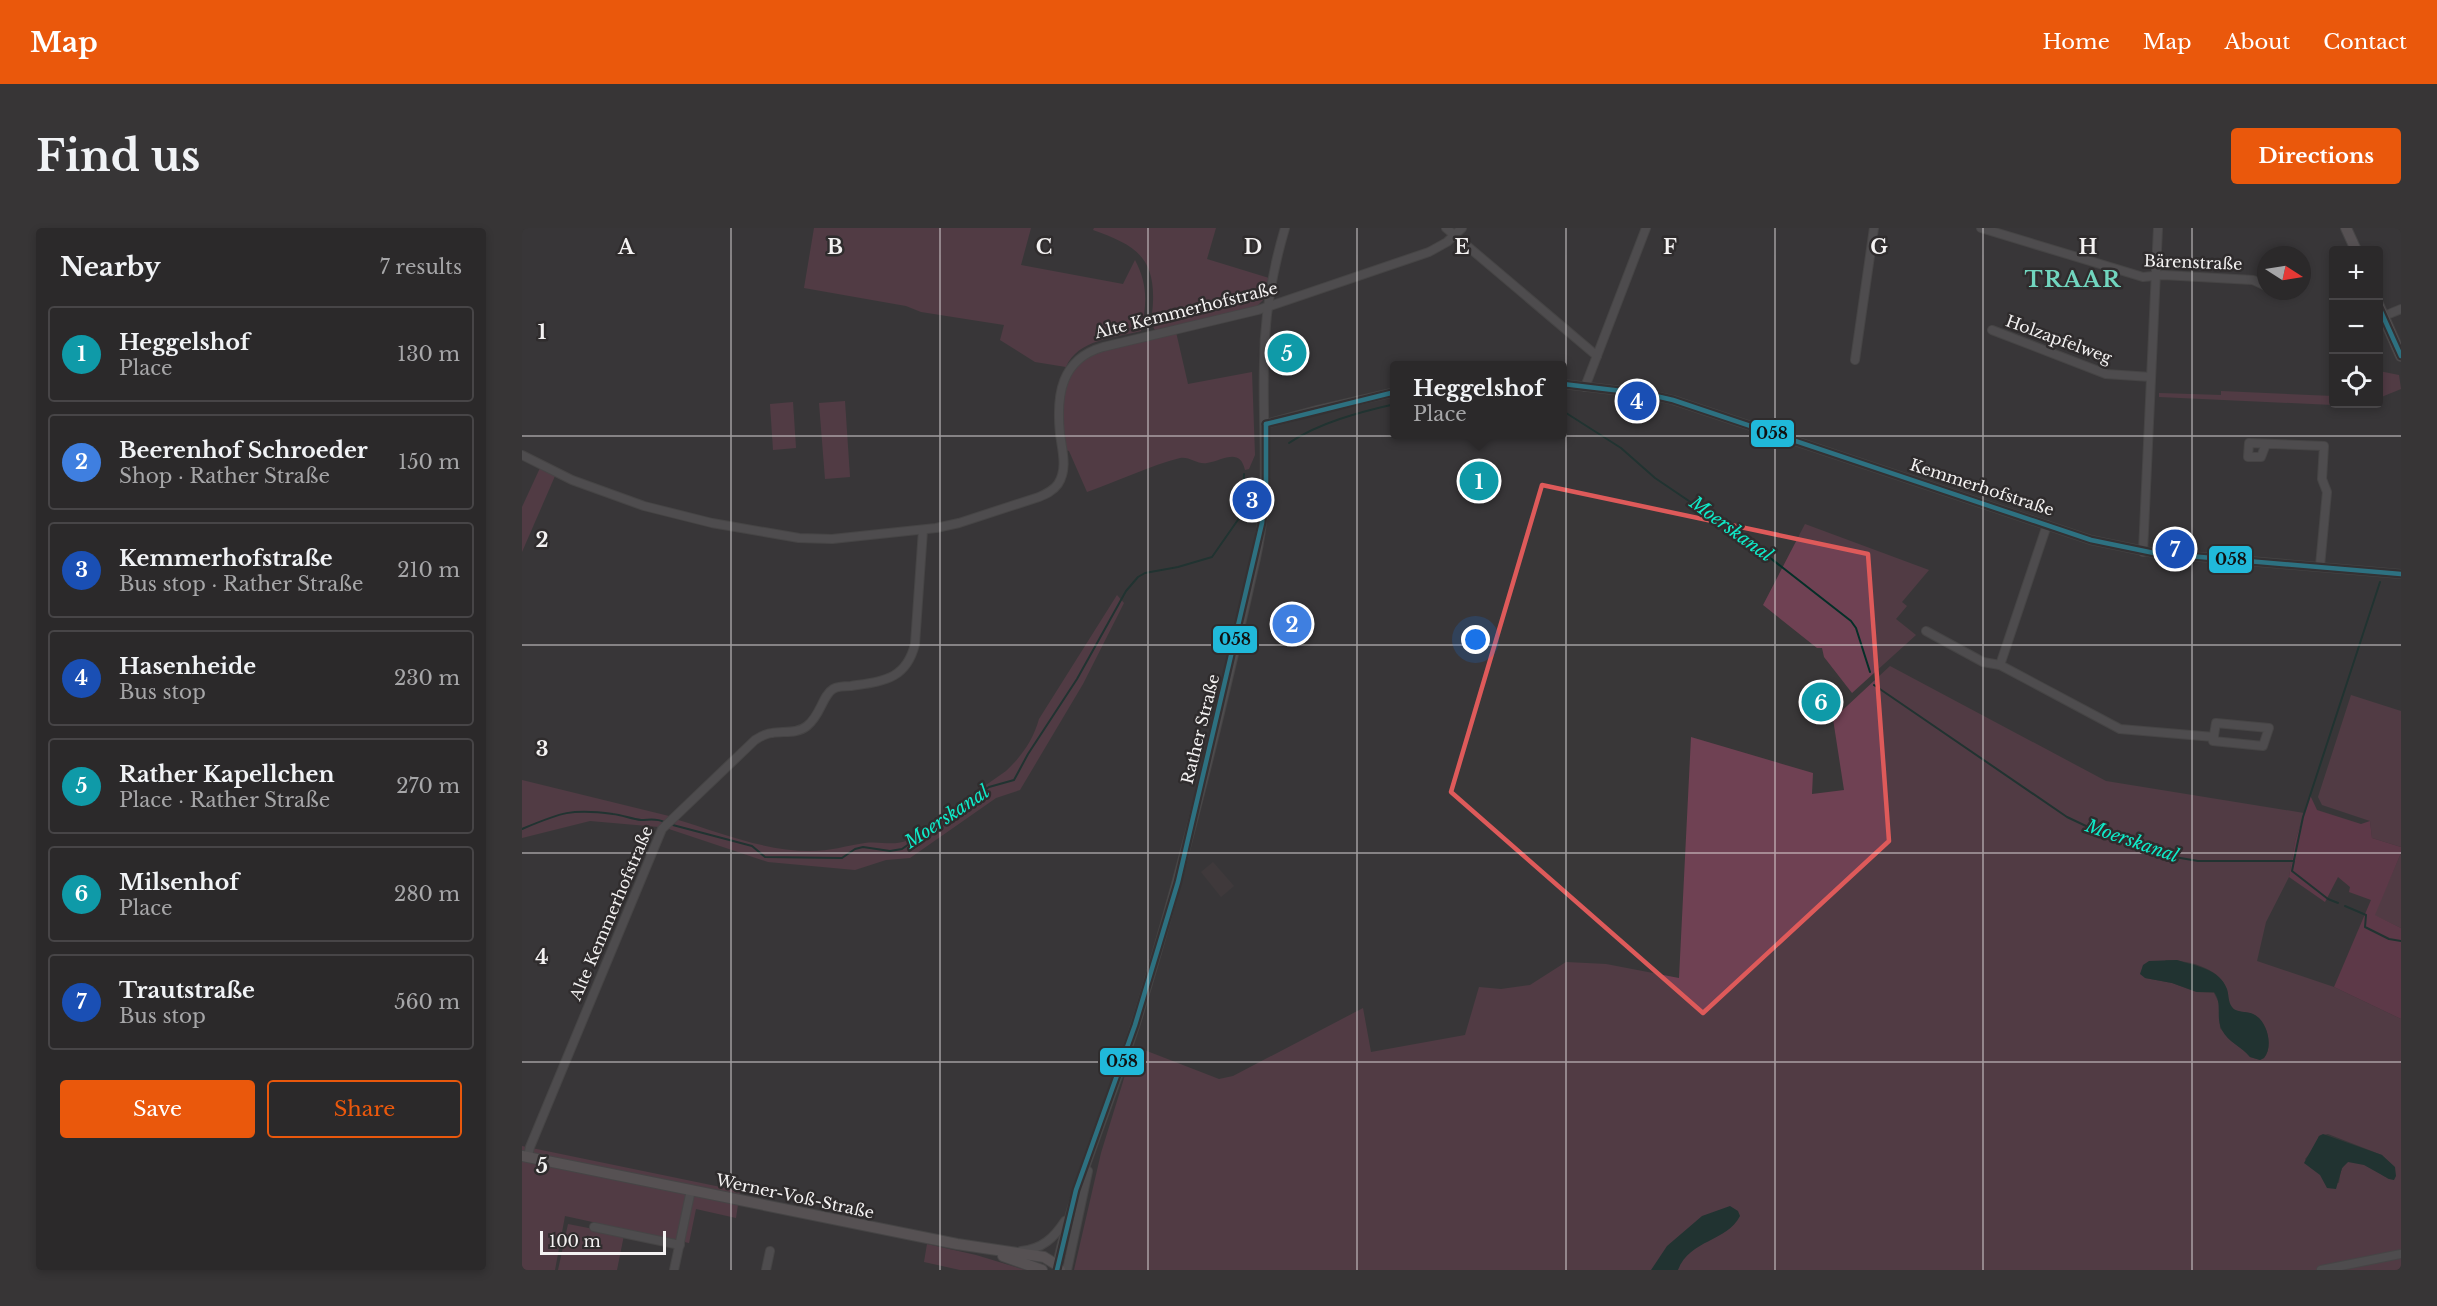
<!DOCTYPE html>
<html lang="en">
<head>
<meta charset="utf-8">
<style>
	body { margin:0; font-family:"Libre Baskerville",serif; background:#373536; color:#f1f3f6 }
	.controls { position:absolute; right:18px; top:18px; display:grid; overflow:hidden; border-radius:6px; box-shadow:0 3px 9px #0003 }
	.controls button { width:54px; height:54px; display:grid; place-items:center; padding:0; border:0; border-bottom:2px solid #474547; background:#2b292a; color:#f1f3f6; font:30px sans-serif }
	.compass { position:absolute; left:1735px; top:18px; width:54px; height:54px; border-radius:50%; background:#2b292a; box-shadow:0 3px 9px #0003; rotate:102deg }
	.scale { position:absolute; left:18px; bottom:15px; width:126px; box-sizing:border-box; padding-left:6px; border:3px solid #f4f2f2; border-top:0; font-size:16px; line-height:21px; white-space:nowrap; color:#f4f2f2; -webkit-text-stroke:4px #2f2c2d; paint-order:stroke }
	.you { position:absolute; left:954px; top:412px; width:21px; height:21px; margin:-15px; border:4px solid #fff; border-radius:50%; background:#1a73e8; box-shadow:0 0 0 9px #1a73e833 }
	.badge { display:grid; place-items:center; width:39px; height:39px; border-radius:50%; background:#ea580c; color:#fff; font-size:20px; font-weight:700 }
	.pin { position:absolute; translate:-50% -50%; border:3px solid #fff; box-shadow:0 2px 6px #0006 }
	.popup { position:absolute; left:868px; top:133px; width:177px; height:78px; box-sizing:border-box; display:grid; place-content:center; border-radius:6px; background:#2b292a; filter:drop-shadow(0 2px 4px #0005); font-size:20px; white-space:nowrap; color:#a6a6a8 }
	.popup b { font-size:22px; color:#f1f3f6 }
	.popup::after { content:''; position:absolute; left:50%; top:100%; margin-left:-12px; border:12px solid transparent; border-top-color:#2b292a }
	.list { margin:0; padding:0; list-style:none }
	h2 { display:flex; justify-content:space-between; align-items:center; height:78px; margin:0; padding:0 24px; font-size:26px }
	h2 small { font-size:20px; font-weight:400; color:#a6a6a8 }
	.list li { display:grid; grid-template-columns:39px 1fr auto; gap:18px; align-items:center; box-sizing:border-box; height:96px; margin:0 12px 12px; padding:0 12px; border:2px solid #474547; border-radius:6px }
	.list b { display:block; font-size:22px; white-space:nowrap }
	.list p { margin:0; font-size:20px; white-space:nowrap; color:#a6a6a8 }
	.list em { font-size:20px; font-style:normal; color:#a6a6a8 }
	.actions { display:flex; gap:12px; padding:18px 24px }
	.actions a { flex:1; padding:14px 0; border:2px solid #ea580c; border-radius:6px; text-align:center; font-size:21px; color:#ea580c }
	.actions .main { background:#ea580c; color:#fff }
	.icon { flex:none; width:33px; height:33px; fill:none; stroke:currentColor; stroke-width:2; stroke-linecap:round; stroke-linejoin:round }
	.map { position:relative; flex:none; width:1879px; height:1042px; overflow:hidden; border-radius:6px }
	header { display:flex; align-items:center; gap:36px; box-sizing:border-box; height:84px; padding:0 30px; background:#ea580c; color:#fff }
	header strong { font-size:28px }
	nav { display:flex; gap:33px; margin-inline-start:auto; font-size:21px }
	.intro { display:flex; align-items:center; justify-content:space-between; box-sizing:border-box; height:144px; padding:0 36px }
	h1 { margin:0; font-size:42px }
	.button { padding:15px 27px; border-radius:6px; background:#ea580c; color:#fff; font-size:21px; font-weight:700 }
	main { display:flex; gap:36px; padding:0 36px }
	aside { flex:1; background:#2b292a; border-radius:6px; box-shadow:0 3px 9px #0003 }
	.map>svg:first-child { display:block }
	.built { fill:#473d3f }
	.green { fill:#6f4153; fill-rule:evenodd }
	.forest { fill:#893c5b }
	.water { fill:#052f28 }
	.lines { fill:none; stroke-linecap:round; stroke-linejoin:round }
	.stream { stroke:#052f28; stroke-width:2 }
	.minor-casing { stroke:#575656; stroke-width:10 }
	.major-casing { stroke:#575656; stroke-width:12 }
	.minor { stroke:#696768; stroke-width:8 }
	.major { stroke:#7a7274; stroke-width:10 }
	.bus-1-casing { stroke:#2f2c2d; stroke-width:9 }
	.bus-1 { stroke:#20b9da; stroke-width:4.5 }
	.marked { fill:none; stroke:#de5a5a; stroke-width:4.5; stroke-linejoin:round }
	.grid { fill:none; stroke:#f4f2f2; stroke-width:1.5; stroke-opacity:0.55 }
	.labels { text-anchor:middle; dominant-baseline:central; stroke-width:5; stroke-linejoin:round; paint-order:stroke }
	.street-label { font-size:16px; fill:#f4f2f2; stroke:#2f2c2d }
	.water-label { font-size:18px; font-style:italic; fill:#0febc9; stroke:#2f2c2d }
	.district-label { font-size:22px; font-weight:bold; letter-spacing:1.5px; fill:#71d5be; stroke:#2f2c2d }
	.grid-label { font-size:20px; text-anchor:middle; font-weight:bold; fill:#f4f2f2; stroke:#2f2c2d; stroke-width:5; stroke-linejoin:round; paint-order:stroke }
	.line-badge { stroke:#2f2c2d; stroke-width:2 }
	.pale-badge-label { font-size:16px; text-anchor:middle; font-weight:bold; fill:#111 }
</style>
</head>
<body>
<header>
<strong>Map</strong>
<nav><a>Home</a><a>Map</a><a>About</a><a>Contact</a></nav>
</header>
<div class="intro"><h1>Find us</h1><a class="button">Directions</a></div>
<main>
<aside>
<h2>Nearby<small>7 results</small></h2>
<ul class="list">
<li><span class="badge" style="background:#0f9aa8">1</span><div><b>Heggelshof</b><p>Place</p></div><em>130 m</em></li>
<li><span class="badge" style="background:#3f7fe0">2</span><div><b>Beerenhof Schroeder</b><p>Shop · Rather Straße</p></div><em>150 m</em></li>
<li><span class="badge" style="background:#1a4fb4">3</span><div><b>Kemmerhofstraße</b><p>Bus stop · Rather Straße</p></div><em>210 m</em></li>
<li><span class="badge" style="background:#1a4fb4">4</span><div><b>Hasenheide</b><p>Bus stop</p></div><em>230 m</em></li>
<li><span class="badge" style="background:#0f9aa8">5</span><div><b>Rather Kapellchen</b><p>Place · Rather Straße</p></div><em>270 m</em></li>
<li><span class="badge" style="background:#0f9aa8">6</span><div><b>Milsenhof</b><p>Place</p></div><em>280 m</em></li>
<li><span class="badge" style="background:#1a4fb4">7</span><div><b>Trautstraße</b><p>Bus stop</p></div><em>560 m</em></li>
</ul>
<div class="actions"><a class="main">Save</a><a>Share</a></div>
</aside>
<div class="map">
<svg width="1879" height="1042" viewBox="0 0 1879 1042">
	<rect width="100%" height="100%" fill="#393738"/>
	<polygon class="built" points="691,634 712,658 699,669 679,644"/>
	<g class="green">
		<path d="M292,0H509L499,37L601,56L613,32C626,57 625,75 619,103C592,110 556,111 544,139L513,134L478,112L482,97L399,84L384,78L282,60Z"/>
		<path d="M572,0H694L685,31L747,50L743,70L734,79L633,102C627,94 631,84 631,74C633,27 610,16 571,2Z"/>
		<path d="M654,104L666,156L730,144L733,227L727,241L723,242C718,219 701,232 685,235C676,237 667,228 658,230C630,237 593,254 565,264L547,223L544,222L540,197L541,170L548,145L564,128Z"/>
		<polygon points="1857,143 1877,147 1879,161 1857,170"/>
		<polygon points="1699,163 1811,168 1812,176 1840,176 1832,178 1637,169 1637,165 1699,167"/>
		<polygon points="323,173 328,249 303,251 297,175"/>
		<polygon points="271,174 274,220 251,222 248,176"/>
		<polygon points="18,240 33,248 0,324 0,279"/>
		<polygon points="1283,296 1407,342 1380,374 1385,378 1374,391 1394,407 1330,465 1302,429 1300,420 1295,420 1241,377"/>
		<path d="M595,367L602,375L561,456L498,562L474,570L388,630L364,632L333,642L246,634L144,600L153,591C196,604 242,623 288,623C309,623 323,618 343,615C357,613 371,618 384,613L484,543C500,528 511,512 517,491Z"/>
		<path d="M1368,438L1584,553L1782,585L1773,613L1767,649L1744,694L1735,733L1812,759L1879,791V1042H552L579,925L612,818L697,851L711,848L841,780L849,824L943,807L957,759L979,761L1008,757L1044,734L1084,736L1157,750L1169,509L1291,545L1290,566L1322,562L1311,491ZM1644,732C1664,732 1697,739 1704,760C1707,767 1705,778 1712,782C1718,784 1725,784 1731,786C1745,792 1752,818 1742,830L1738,832L1728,829L1723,823L1708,812L1698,800L1697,775L1692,765L1674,764L1650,755L1623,750ZM1806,906L1860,927L1867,951C1858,946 1832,926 1823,936C1818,941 1818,950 1817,955L1799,947L1788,939L1783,931L1793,919L1797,908Z"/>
		<polygon points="1829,467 1879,483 1879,619 1850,610 1848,593 1800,577 1796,569"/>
		<polygon points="0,552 147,588 137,599 68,593 0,610"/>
		<polygon points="1879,625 1879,700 1852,687"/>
		<polygon points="0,918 218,963 214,990 174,981 167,1015 43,988 33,1042 0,1042"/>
		<polygon points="46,996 102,1007 95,1042 36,1042"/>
		<polygon points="405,1016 454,1027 503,1042 438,1042 402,1034"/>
	</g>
	<polygon class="forest" points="1788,567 1795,582 1839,596 1848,593 1850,610 1879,619 1879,625 1853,687 1879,700 1879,791 1812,759 1849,672 1827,664 1828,659 1816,649 1803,674 1767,649 1773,613"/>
	<g class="water">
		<path d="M1655,732C1673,738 1698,741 1705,761C1707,767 1706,774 1710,779C1714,785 1725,783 1731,786C1745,792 1752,818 1742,830L1738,832L1728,829C1720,819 1706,814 1700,802C1693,789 1701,776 1692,764H1675L1650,755L1623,750L1618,746L1621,737L1627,733Z"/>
		<polygon points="1801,906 1860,927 1873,939 1874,948 1872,952 1867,951 1842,937 1826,934 1820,940 1814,961 1805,960 1798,947 1782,935 1797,908"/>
		<path d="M1208,978L1216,983L1218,988C1205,1014 1168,1011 1156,1042H1129L1145,1018L1180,988Z"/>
	</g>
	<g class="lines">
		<g class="stream">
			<polyline points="1041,183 1099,220 1133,250 1229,315 1329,393 1334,400 1348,444"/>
			<path d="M767,215C796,195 838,184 873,176"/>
			<polyline points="1352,457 1545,589 1583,607 1641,627 1676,633 1772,633 1770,643 1806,671 1816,675"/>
			<polyline points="147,596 230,618 243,629 320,630 333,621 341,619 368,623 380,621 467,559 492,552 506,526 555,451 604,363 616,349 623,345 656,339 690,329 720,286 722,246"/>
			<path d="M0,601C38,585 49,580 91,586C100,587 110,591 119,592C128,592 134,590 142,594"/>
			<polyline points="1772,632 1781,589 1858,354"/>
			<polyline points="1823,678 1844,687 1843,699 1867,711 1879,713"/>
		</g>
		<g class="minor-casing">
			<g id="minor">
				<polyline points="924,0 1075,128"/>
				<polyline points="1459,0 1621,49 1641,47 1731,52 1744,58"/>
				<polyline points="1862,88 1879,81"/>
				<polyline points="1470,102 1584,146 1629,149"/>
				<polyline points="1333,132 1352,0"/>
				<polyline points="1041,156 1125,166 1151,172 1569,312 1632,325 1879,346"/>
				<polyline points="1063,159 1124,0"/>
				<polyline points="744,196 795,182 873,164"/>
				<polyline points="1744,216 1739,229 1726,229 1727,215 1802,218 1800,251 1805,264 1798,338"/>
				<path d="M0,227L50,252L122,278L190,295L277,310L310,311L414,300L437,295L517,269C524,266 531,263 536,256C546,241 540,222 538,206C534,167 539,131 581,119L736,82L907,24L925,14L940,0"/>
				<polyline points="1621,324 1636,0"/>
				<polyline points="1404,403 1461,434 1478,437 1598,501 1692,509"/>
				<polyline points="1478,437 1525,297"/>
				<polygon points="1694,495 1747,500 1741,518 1691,513"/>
				<path d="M6,929L8,919L140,601L233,512C238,509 244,505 250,505C262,503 275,506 285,498C299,487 300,468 311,461C316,458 324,458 329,458C361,453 384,452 393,416L401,302"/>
				<polyline points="72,999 158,1017"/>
				<path d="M499,1023C520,1021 532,1010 543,993"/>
				<path d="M535,1037C554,949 592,868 618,782C663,633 700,482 734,330C749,261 740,206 742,137C742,91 750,44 763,0"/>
				<polyline points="152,1042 169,962"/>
				<polyline points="244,1042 248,1023"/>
				<polyline points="545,1042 566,943"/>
				<polyline points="1799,1042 1879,1026"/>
			</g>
		</g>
		<g class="major-casing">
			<g id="major">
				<polyline points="1824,0 1834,22"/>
				<polyline points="1856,76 1879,128"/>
				<polyline points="0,928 435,1016 522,1029 535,1037 538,1042"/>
				<polyline points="481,1028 520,1042"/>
			</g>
		</g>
		<use href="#minor" class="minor"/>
		<use href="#major" class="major"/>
		<g class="bus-1-casing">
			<g id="bus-1">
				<polyline points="1856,77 1879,128"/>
				<polyline points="1041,156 1125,166 1151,172 1569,312 1632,325 1879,346"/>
				<polyline points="744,196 873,164"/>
				<polyline points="535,1042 554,962 613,797 656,654 740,295 744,256 744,196"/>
			</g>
		</g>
		<use href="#bus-1" class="bus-1"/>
	</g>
	<path d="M0 0H1879V1042H0ZM1020,257L1346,326L1367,613L1181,785L929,564Z" fill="#393738" fill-opacity=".55" fill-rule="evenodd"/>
	<path class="marked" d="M1020,257L1346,326L1367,613L1181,785L929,564Z"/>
	<path class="grid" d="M209,0V1042M418,0V1042M626,0V1042M835,0V1042M1044,0V1042M1253,0V1042M1461,0V1042M1670,0V1042M0,208H1879M0,417H1879M0,625H1879M0,834H1879"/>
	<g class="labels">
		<g class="street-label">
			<text transform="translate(1671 34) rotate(2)">Bärenstraße</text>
			<text transform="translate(664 82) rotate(-14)">Alte Kemmerhofstraße</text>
			<text transform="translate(1537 111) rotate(20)">Holzapfelweg</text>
			<text transform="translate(1460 259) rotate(18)">Kemmerhofstraße</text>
			<text transform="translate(678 501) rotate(-76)">Rather Straße</text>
			<text transform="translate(89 685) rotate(-67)">Alte Kemmerhofstraße</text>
			<text transform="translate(273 968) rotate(12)">Werner-Voß-Straße</text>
		</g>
		<g class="water-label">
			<text transform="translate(1209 301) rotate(36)">Moerskanal</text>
			<text transform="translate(425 589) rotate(-34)">Moerskanal</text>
			<text transform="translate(1610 613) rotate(19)">Moerskanal</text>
		</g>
		<g class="district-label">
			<text x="1551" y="51">TRAAR</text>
		</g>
	</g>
	<g class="grid-label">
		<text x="104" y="26">A</text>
		<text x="313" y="26">B</text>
		<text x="522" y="26">C</text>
		<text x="731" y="26">D</text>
		<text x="940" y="26">E</text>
		<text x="1148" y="26">F</text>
		<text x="1357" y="26">G</text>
		<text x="1566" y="26">H</text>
		<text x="20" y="111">1</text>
		<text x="20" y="319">2</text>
		<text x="20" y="528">3</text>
		<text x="20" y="736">4</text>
		<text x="20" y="945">5</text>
	</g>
	<g class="line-badge">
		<rect x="1228" y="191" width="45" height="29" rx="6" fill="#20b9da"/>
		<rect x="1686" y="317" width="45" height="29" rx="6" fill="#20b9da"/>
		<rect x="690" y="397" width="46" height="29" rx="6" fill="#20b9da"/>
		<rect x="577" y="819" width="46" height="29" rx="6" fill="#20b9da"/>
	</g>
	<g class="pale-badge-label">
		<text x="1250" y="211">058</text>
		<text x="1709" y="337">058</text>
		<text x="713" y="417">058</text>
		<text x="600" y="839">058</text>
	</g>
</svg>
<div class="controls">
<button>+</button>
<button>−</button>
<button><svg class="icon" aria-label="locate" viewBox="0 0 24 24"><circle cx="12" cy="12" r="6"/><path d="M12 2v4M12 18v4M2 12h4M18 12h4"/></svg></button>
</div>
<svg class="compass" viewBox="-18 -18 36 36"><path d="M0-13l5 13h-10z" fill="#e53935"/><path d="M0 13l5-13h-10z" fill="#a6a6a8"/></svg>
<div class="scale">100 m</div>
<div class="you"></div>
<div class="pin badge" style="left:957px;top:253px;background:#0f9aa8">1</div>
<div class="popup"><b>Heggelshof</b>Place</div>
<div class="pin badge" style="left:770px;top:396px;background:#3f7fe0">2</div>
<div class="pin badge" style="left:730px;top:272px;background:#1a4fb4">3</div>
<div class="pin badge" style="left:1115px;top:173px;background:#1a4fb4">4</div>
<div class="pin badge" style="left:765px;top:125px;background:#0f9aa8">5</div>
<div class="pin badge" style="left:1299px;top:474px;background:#0f9aa8">6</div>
<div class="pin badge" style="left:1653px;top:321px;background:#1a4fb4">7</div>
</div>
</main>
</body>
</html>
